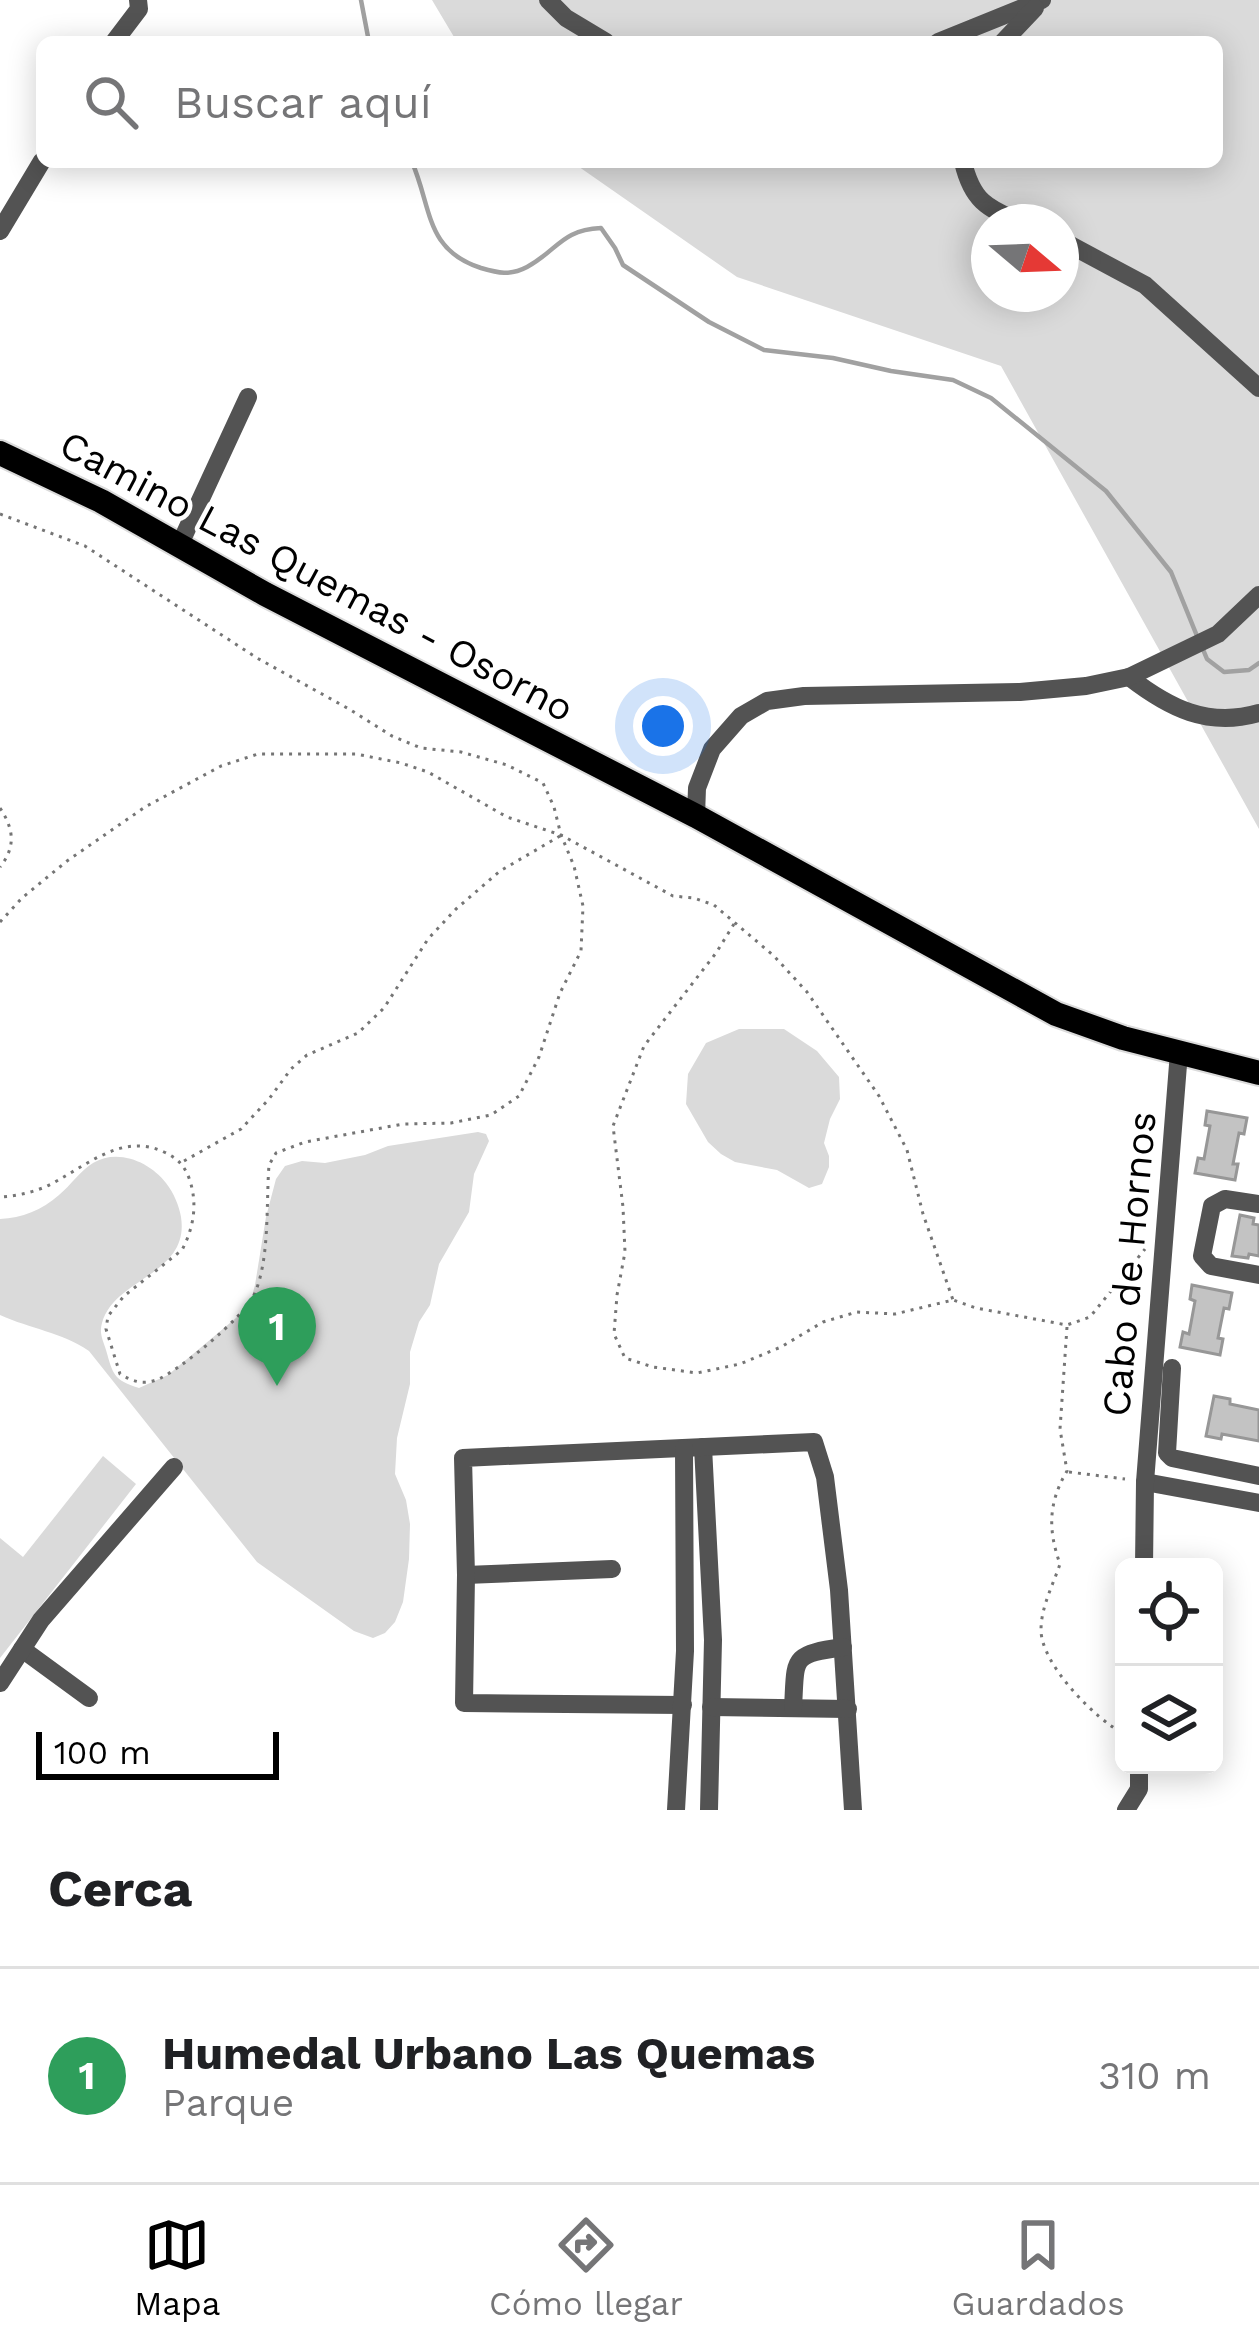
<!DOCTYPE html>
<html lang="es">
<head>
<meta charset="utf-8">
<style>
	body { margin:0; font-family:"Work Sans",sans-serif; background:#f2f2f2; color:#202124 }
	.controls { position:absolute; right:36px; bottom:36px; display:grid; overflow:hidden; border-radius:18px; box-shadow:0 6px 30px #0003 }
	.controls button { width:108px; height:108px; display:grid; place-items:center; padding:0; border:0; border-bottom:3px solid #e0e0e0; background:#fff; color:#202124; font:60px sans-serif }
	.compass { position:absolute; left:971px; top:204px; width:108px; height:108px; border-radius:50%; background:#fff; box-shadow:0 6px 30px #0003; rotate:109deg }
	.scale { position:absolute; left:36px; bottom:30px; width:243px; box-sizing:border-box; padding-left:12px; border:6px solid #000; border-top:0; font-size:33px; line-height:42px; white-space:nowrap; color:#000; -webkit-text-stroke:9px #fff; paint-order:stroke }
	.you { position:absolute; left:663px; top:726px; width:42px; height:42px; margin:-30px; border:9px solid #fff; border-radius:50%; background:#1a73e8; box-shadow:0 0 0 18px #1a73e833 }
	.badge { display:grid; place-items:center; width:78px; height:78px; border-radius:50%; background:#000; color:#fff; font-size:39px; font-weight:700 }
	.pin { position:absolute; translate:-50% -99px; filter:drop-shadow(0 3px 6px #0008) }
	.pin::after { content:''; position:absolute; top:63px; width:42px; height:36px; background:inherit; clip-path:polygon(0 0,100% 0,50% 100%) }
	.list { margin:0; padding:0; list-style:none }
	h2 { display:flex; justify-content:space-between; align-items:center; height:156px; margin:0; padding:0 48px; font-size:51px }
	h2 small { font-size:39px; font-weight:400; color:#757577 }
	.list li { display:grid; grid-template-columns:78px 1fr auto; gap:36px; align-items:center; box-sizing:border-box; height:216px; padding:0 48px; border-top:3px solid #e0e0e0 }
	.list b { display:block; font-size:45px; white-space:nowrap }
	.list p { margin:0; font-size:39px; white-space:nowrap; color:#757577 }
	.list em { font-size:39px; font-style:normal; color:#757577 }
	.icon { flex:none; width:66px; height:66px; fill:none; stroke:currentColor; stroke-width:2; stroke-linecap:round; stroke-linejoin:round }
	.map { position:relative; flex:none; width:1259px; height:1810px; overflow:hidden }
	.search { position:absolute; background:#fff; box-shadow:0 6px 30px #0003; left:36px; right:36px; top:36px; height:132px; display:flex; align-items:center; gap:30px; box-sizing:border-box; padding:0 42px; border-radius:18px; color:#757577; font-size:45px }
	.sheet { height:372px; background:#fff }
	nav { display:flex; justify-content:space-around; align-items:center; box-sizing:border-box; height:168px; border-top:3px solid #e0e0e0; background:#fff; font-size:33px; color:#757577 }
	nav a { display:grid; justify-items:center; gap:6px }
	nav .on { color:#000 }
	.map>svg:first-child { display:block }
	.green { fill:#dadada; fill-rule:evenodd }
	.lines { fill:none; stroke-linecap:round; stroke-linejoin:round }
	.stream { stroke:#a1a1a1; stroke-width:4.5 }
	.building { fill:#c3c3c3; stroke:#979797; stroke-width:3 }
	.major-casing { stroke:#dbdbdb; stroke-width:28 }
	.path { stroke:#757575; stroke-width:3; stroke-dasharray:3 6; stroke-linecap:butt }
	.minor { stroke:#535353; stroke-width:18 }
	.major { stroke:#000; stroke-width:24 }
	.labels { text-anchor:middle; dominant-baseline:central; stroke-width:9; stroke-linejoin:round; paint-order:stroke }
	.street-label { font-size:39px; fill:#000; stroke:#fff }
</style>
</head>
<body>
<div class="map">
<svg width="1259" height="1810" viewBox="0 0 1259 1810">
	<rect width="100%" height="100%" fill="#fff"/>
	<g class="green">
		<path d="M432,0H1259V829L1001,366L737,277L572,162H1217V42H457ZM989,222H1061V294H989Z"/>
		<polygon points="739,1029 784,1029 817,1051 839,1077 840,1099 830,1119 824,1143 829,1156 829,1167 822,1184 809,1188 777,1170 735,1162 721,1154 708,1142 686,1104 688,1074 706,1043"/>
		<path d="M478,1132L486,1134L489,1141L474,1174L469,1212L439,1264L430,1305L419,1322L410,1352V1384L397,1438L395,1474L406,1500L410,1524L409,1559L403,1602L395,1622L385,1633L373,1638L354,1631L257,1562L89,1351C61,1332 31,1329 0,1315V1219C22,1218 42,1210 59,1195C71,1185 80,1171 93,1163C118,1148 150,1162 166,1183C174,1193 179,1206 181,1217C190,1275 114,1278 102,1323C99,1334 103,1340 106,1350C113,1374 113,1380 139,1388L168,1375L249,1307L255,1285L266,1217L276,1179L285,1166L302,1161L325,1163L365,1155L388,1146Z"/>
		<polygon points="103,1456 136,1484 0,1658 0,1538 23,1557"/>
	</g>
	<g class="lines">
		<g class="stream">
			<polyline points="361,0 369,42"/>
			<path d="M412,162C432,208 425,250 481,268C498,273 510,276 527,267C558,250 561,230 601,228L615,248L623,265L709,322L764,350L833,358L891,371L953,380L991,398L1106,491L1171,572L1197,636"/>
			<polyline points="1202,647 1207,659 1224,672 1249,670 1259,663"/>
		</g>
	</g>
	<g class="building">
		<polygon points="1207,1111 1247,1118 1244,1134 1239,1133 1233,1164 1238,1164 1235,1180 1195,1173 1198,1158 1204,1159 1210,1126 1205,1125"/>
		<polygon points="1240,1215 1254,1218 1253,1224 1259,1225 1259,1256 1249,1254 1248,1258 1232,1256"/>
		<polygon points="1192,1285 1232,1293 1229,1309 1224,1308 1218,1338 1223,1339 1220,1355 1180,1347 1183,1332 1189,1334 1195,1301 1190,1299"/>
		<polygon points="1214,1396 1230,1399 1230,1404 1259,1410 1259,1441 1222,1434 1221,1439 1206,1436"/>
	</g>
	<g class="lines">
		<g class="major-casing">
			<polyline id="major" points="0,453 101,501 265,594 696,816 1056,1014 1123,1038 1259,1073"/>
		</g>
		<g class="path">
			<path d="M0,514L85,546L257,658L349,709L392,736L421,748L461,752L507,765L543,783L554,807L561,835L574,866L583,906L581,951L560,993L539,1057L519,1096L491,1115L451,1123L403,1124L305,1142L276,1153L269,1165C266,1204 270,1260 254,1295C245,1316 177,1373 156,1380C142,1385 132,1381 120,1374L106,1329L108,1316L124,1296L182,1250C194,1227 198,1203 189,1178C184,1165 177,1158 164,1152C120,1131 82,1170 45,1187C30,1193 16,1196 0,1197"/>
			<path d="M0,808C14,829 16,847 0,867"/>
			<polyline points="0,922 22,898 67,861 145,807 221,766 258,754 356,754 401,763 428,772 507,817 561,835 673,896 694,898 714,905 774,956 807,992 879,1096 907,1150 923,1214 953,1300"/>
			<polyline points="734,924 716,953 644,1046 613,1126 623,1207 625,1252 617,1295 614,1334 625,1358 653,1367 697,1373 740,1364 781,1347 823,1322 857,1312 895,1314 953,1300 976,1308 1067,1325 1090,1317 1145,1249"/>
			<polyline points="184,1161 241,1129 269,1099 291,1069 307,1055 358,1033 384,1008 428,939 456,909 500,871 560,836"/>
			<path d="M1067,1327L1060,1429L1067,1471C1048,1503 1048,1530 1060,1564C1053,1585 1041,1607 1041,1630C1041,1664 1095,1719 1124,1734"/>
			<polyline points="1069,1472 1125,1479"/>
		</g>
		<g class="minor">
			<polyline points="548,0 566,18 606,42"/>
			<polyline points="114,42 139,9 138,0"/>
			<polyline points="938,42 1042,0"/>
			<polyline points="1003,42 1035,8"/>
			<path d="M963,162C972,200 986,208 1020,222"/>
			<polyline points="0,231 42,161"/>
			<polyline points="1061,240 1145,285 1259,388"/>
			<polyline points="180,544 248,397"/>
			<path d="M1129,677C1169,708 1208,728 1259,713"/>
			<polyline points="696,816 697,788 712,749 741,716 767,701 804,696 1020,692 1086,686 1129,677 1218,634 1259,595"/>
			<polyline points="1259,1204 1225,1199 1212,1206 1202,1256 1211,1266 1259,1275"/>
			<polyline points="1172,1368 1167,1453 1172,1458 1259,1476"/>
			<polyline points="703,1447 713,1640 709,1810"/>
			<polyline points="1145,1482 1259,1503"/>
			<polyline points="1144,1567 1145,1482 1179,1052"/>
			<polyline points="466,1575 612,1569"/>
			<polyline points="22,1649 89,1698"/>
			<polyline points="0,1683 41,1620 174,1467"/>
			<polyline points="683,1705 464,1703 466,1575 463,1458 814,1442 825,1477 839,1590 853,1810"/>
			<polyline points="711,1707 848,1709"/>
			<path d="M793,1708C796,1657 790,1655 843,1647"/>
			<polyline points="676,1810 685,1651 684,1448"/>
			<polyline points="1126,1810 1139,1789 1139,1765"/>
		</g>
		<use href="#major" class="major"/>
	</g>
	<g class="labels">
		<g class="street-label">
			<text transform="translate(317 576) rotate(28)">Camino Las Quemas - Osorno</text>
			<text transform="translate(1129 1264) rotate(-85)">Cabo de Hornos</text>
		</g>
	</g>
</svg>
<div class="controls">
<button><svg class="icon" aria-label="locate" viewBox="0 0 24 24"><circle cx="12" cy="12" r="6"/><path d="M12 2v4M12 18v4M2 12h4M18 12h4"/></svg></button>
<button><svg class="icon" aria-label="layers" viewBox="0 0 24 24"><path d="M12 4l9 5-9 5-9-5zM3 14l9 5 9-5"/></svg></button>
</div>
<svg class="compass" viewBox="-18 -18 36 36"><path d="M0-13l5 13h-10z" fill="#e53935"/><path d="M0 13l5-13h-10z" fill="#757577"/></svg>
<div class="scale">100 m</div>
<div class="you"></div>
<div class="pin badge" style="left:277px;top:1386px;background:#2e9e5b">1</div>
<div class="search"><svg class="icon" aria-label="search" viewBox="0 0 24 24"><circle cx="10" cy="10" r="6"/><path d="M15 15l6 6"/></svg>Buscar aquí</div>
</div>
<section class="sheet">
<h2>Cerca<small></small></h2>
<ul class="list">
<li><span class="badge" style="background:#2e9e5b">1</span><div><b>Humedal Urbano Las Quemas</b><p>Parque</p></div><em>310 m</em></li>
</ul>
</section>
<nav>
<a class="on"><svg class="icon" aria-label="map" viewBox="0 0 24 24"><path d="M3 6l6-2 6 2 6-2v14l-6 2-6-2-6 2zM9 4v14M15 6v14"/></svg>Mapa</a>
<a><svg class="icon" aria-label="directions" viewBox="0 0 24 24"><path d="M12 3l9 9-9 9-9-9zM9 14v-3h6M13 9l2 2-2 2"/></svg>Cómo llegar</a>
<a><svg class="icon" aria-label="saved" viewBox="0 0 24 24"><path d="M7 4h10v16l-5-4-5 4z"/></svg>Guardados</a>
</nav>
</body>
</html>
